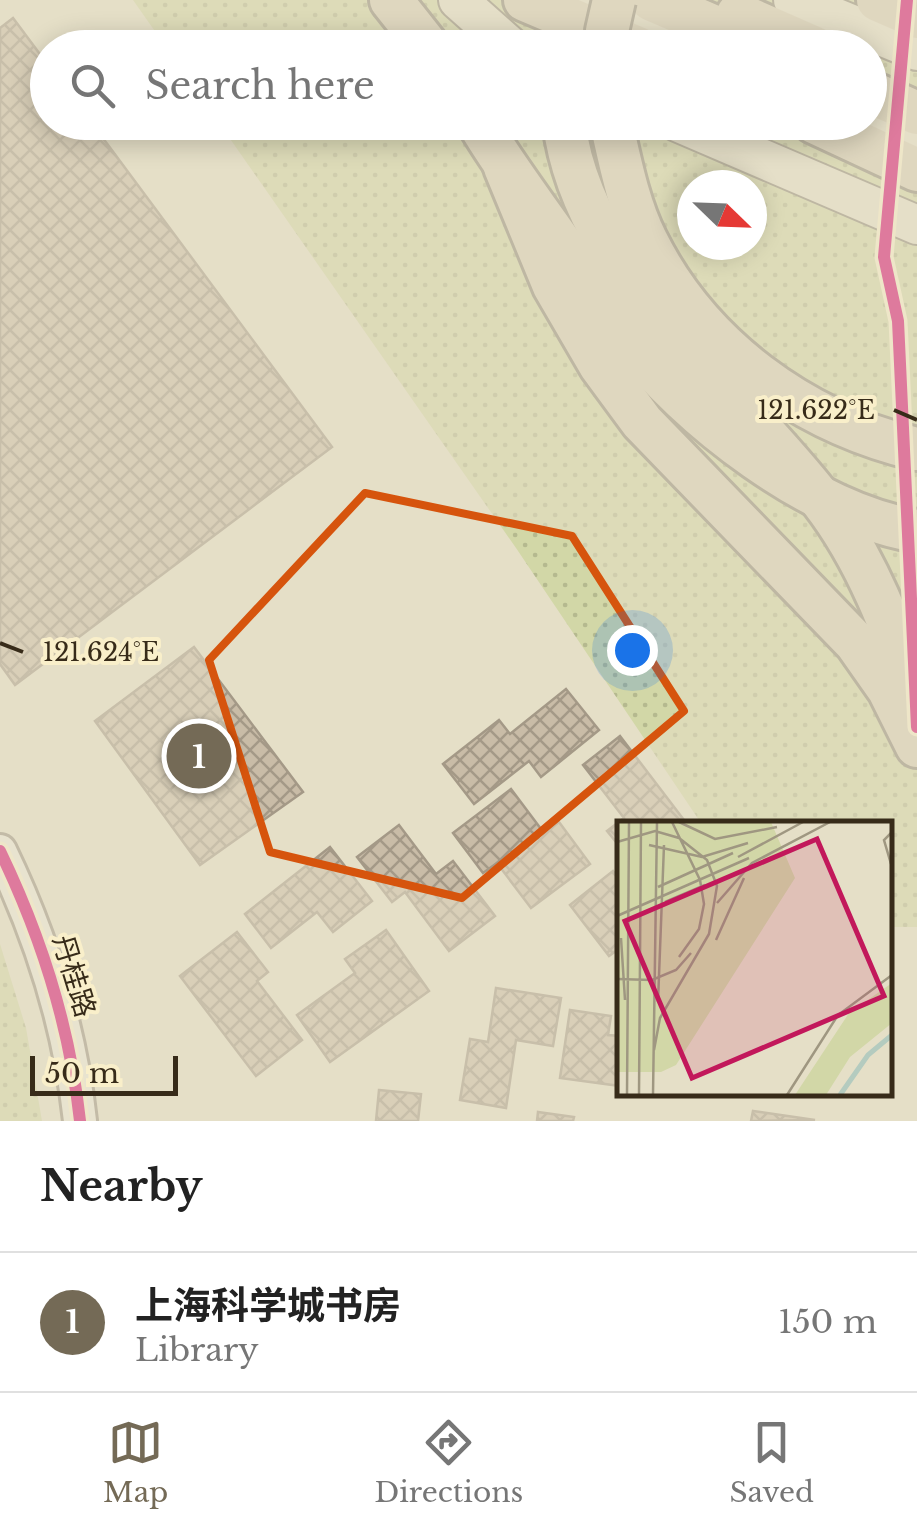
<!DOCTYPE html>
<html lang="en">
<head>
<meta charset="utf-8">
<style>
	body { margin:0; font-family:"Libre Baskerville","Noto Sans SC",serif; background:#f6f6f6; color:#222 }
	.compass { position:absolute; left:677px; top:170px; width:90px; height:90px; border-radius:50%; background:#fff; box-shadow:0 5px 25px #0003; rotate:113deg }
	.scale { position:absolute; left:30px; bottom:25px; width:148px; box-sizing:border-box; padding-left:10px; border:5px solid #372b19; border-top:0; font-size:28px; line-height:35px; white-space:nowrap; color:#372b19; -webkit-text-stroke:8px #f9efca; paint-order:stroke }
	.you { position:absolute; left:632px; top:650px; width:35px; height:35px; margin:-25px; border:8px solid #fff; border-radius:50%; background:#1a73e8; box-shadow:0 0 0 15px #1a73e833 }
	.badge { display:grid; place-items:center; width:65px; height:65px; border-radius:50%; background:#746a56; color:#fff; font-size:32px; font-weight:700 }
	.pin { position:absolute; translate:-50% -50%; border:5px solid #fff; box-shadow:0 2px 10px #0006 }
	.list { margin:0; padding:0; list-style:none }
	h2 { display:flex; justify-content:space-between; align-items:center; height:130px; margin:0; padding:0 40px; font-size:42px }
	h2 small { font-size:32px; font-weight:400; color:#767676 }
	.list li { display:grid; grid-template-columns:65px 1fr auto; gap:30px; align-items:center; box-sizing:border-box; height:140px; padding:0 40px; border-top:2px solid #e0e0e0 }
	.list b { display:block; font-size:38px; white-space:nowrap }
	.list p { margin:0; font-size:32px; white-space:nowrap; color:#767676 }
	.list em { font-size:32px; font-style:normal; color:#767676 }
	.icon { flex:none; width:55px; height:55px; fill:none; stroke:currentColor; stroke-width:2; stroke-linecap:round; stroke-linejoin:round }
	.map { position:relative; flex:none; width:917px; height:1121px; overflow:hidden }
	.search { position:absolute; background:#fff; box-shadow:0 5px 25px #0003; left:30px; right:30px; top:30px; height:110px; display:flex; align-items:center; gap:25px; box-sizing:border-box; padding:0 35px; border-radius:55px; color:#767676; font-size:38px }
	.sheet { height:270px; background:#fff }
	nav { display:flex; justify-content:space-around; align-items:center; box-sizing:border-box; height:140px; border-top:2px solid #e0e0e0; background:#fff; font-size:28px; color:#767676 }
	nav a { display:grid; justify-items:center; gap:5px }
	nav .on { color:#746a56 }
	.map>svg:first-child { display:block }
	.green { fill:url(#green-dots); fill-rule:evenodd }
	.building { fill:url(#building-cross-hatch); stroke:#a49987; stroke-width:2.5 }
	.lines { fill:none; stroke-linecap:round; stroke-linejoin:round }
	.secondary-casing { stroke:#999181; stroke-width:38 }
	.primary-casing { stroke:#8f8878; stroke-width:42 }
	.highway-casing { stroke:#8f8878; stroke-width:48 }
	.secondary { stroke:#ece8d9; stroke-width:32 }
	.primary { stroke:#e4dfca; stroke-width:38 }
	.highway { stroke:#d8cfb7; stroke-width:42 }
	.highway-bridge-casing { stroke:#8f8878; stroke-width:48; stroke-linecap:butt }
	.highway-bridge { stroke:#d8cfb7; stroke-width:42 }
	.cycleway-casing { stroke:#f9efca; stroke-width:19 }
	.cycleway { stroke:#d6006c; stroke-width:12 }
	.marked { fill:none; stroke:#d6540d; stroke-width:8; stroke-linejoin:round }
	.ticks { fill:none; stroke:#372b19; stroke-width:4 }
	.labels { text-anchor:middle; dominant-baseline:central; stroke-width:8; stroke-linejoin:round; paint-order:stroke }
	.street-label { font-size:28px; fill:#372b19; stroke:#f9efca }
	.inset-river { fill:none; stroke:#b4cbbf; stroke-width:5 }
	.inset-road { fill:none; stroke:#9f9781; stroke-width:2.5 }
	.view { fill:#c2185b; fill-opacity:0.15; stroke:#c2185b; stroke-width:5 }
	.inset-edge { fill:none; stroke:#372b19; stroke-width:5 }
	.ticks-label { font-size:25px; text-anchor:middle; fill:#372b19; stroke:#f9efca; stroke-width:8; stroke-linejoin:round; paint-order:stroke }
</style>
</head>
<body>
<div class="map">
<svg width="917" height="1121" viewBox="0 0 917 1121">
	<defs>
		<pattern id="green-dots" width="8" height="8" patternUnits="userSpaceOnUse" patternTransform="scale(2.5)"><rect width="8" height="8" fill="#d2d7a7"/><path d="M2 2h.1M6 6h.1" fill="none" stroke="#b5b98f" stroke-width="1.8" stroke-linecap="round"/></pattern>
		<pattern id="building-cross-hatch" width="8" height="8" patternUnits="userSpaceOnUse" patternTransform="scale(2.5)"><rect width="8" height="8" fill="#c9bca7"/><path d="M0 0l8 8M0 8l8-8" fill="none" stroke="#a49987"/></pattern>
	</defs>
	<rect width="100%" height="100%" fill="#e5dfc7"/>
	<g class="green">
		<path d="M133,0H917V927H890V824L701,823L516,548L219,123L870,122V48L166,47ZM692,185H752V245H692Z"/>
		<polygon points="0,944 26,1028 42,1121 0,1121"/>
	</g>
	<g class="building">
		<polygon points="13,18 48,65 48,122 91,122 332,447 15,685 0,664 0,28"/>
		<polygon points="194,647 303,792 200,865 95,721"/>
		<polygon points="566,689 599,730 541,777 529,761 474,804 443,764 499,720 510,734"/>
		<polygon points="620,736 687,824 620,824 620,847 607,831 624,818 583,765"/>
		<polygon points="511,789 544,833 559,822 590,864 531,908 497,863 483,873 453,833"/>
		<polygon points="399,825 436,874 453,861 495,916 449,951 405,892 392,902 357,857"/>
		<polygon points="330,847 372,901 333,932 317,912 271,948 245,914"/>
		<polygon points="613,871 620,880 620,948 609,956 570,905"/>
		<polygon points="386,930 429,991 330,1062 297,1015 355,973 345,959"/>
		<polygon points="237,932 268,972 257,981 302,1040 256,1076 180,976"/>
		<polygon points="496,988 561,998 553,1046 516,1040 506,1108 460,1100 470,1039 488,1042"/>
		<polygon points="570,1010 611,1016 608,1035 620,1036 620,1086 560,1078"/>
		<polygon points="379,1090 421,1094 418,1121 376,1121"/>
		<polygon points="753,1111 815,1120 751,1121"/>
		<polygon points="538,1112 574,1117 573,1121 537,1121"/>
	</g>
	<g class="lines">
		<g class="secondary-casing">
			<path id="secondary" d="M0,851C41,936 70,1028 80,1121"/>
		</g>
		<g class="primary-casing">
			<g id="primary">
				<polyline points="458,0 512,48"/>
				<polyline points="583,0 696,48"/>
				<polyline points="793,0 917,51"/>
				<polyline points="870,120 917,141"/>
				<polyline points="677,122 917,225"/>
			</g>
		</g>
		<g class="highway-casing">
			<g id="highway">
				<polyline points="391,0 429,48"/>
				<polyline points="525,0 638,48"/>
				<polyline points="652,0 764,48"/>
				<polyline points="878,0 917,17"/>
				<polyline points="738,14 815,48"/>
				<polyline points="870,92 917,113"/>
				<path d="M478,122C504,166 535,206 564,248C585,277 603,308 625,336C689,419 812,514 917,531"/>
				<path d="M564,122C582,274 734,386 822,501C867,559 893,630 917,699"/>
				<path d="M611,122C620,161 628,204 646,240C699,347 802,422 917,449"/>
				<polyline points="814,122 917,170"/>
				<polyline points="505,167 554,286 600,365 642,422 856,643 889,690 917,746"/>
			</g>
		</g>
		<use href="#secondary" class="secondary"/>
		<use href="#primary" class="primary"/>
		<use href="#highway" class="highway"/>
		<g class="highway-bridge-casing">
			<polyline id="highway-bridge" points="607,48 607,31 614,0"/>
		</g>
		<use href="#highway-bridge" class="highway-bridge"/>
		<g class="cycleway-casing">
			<g id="cycleway">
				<polyline points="907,0 884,257 898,321 917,727"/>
				<path d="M0,851C41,936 70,1028 80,1121"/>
			</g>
		</g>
		<use href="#cycleway" class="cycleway"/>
	</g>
	<path d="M0 0H917V1121H0ZM365,493L572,536L684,711L462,898L270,852L209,660Z" fill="#e5dfc7" fill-opacity=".55" fill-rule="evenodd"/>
	<path class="marked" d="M365,493L572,536L684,711L462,898L270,852L209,660Z"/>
	<path class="ticks" d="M894,410L917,420M0,643L23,652"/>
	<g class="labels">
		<g class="street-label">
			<text transform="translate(74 976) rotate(73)">丹桂路</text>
		</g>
	</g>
	<g transform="translate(617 821)">
		<rect width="275" height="275" fill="#e5dfc7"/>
		<path d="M0,1H154L178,57L59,244L44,251H2ZM275,162V202L233,236L209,274H178L232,192Z" fill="#d2d7a7"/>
		<path class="inset-river" d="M223,274L251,234L275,214"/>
		<path class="inset-road" d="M55,1L83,59L87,83L82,108L62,136M62,1L98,18L160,6M0,21L38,10L62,17L90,39L100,65L92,113L43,197L37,229M32,24L85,36L131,22M121,36L186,1M274,43L267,19L275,11M41,66L116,32M48,81L88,64M100,82L135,42L213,1M0,95L132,37M4,117L8,179M99,119L127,57M0,158L35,159L59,149L74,132M41,181L47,24M10,274L12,1M22,274L24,1M36,274L40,1M170,274L221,194L275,154"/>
		<path class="view" d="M200,18L267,175L75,257L8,100Z"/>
		<rect width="275" height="275" class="inset-edge"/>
	</g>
	<g class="ticks-label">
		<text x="816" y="419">121.622°E</text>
		<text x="101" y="661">121.624°E</text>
	</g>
</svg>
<svg class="compass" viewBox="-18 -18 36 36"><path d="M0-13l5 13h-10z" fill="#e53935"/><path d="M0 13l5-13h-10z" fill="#767676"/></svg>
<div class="scale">50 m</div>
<div class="you"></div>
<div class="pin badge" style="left:199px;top:756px">1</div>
<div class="search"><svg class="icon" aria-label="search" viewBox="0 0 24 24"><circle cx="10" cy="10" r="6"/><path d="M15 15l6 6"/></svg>Search here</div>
</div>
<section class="sheet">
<h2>Nearby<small></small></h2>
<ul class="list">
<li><span class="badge">1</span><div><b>上海科学城书房</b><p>Library</p></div><em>150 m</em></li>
</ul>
</section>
<nav>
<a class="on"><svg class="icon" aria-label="map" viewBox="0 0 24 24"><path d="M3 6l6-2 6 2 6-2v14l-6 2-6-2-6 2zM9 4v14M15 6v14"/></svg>Map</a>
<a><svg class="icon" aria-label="directions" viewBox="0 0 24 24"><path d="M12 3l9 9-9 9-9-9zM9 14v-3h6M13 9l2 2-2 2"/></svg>Directions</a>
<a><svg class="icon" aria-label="saved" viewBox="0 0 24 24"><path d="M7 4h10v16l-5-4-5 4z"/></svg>Saved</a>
</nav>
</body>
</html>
